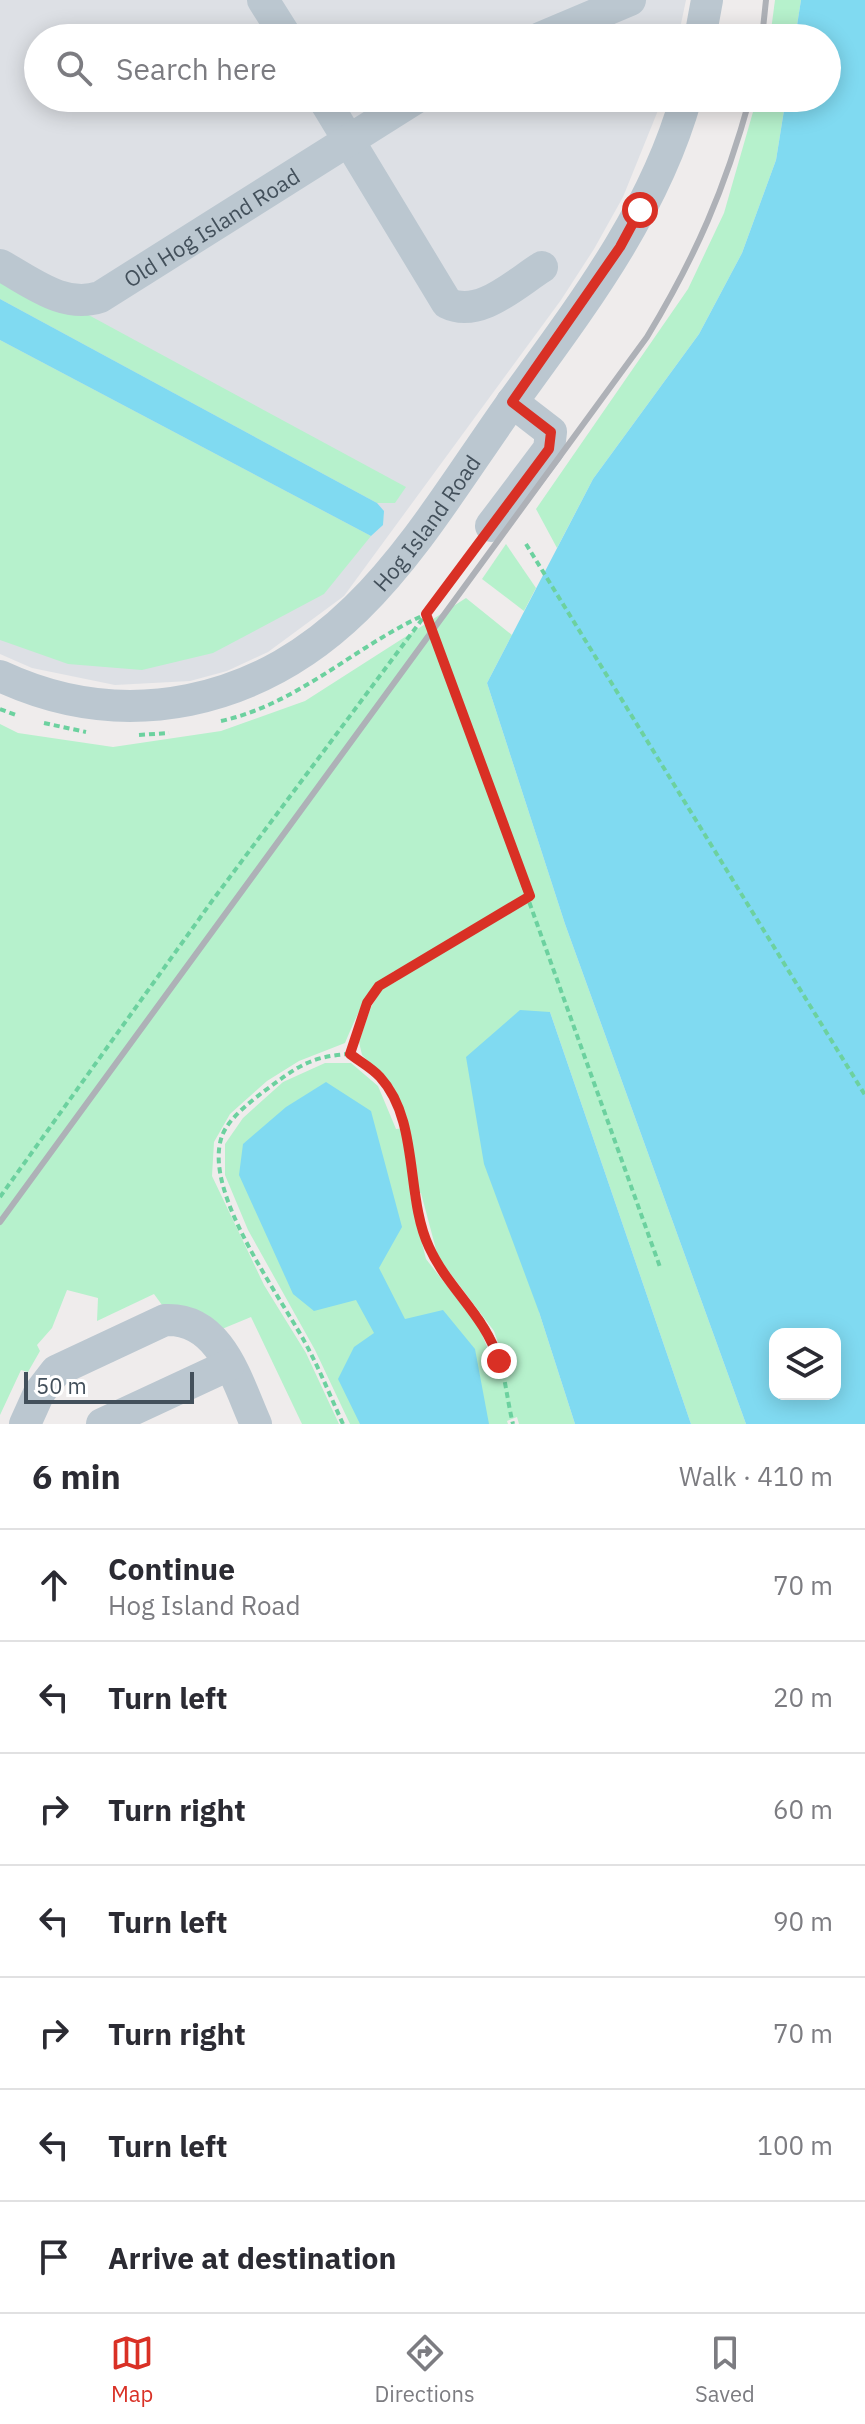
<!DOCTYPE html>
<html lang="en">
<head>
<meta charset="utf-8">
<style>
	body { margin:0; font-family:"IBM Plex Sans",sans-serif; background:#f2f2f3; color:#2b2b33 }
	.controls { position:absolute; right:24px; bottom:24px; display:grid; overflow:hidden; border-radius:16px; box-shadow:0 4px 20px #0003 }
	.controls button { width:72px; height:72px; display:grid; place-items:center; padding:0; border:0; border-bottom:2px solid #e1e1e2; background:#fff; color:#2b2b33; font:40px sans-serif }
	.scale { position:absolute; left:24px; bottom:20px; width:170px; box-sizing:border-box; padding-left:8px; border:4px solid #43505b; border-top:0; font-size:22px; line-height:28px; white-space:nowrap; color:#43505b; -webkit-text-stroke:6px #fff; paint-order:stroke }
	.stop { position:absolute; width:24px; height:24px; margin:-18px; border:6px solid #d93025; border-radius:50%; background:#fff }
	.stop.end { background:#d93025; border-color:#fff; box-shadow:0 2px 8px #0008 }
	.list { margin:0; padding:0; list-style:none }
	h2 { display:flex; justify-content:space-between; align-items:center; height:104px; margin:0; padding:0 32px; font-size:34px }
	h2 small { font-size:26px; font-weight:400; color:#7c7c81 }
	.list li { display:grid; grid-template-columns:52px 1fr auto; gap:24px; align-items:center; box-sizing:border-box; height:112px; padding:0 32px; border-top:2px solid #e1e1e2 }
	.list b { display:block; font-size:30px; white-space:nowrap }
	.list p { margin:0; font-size:26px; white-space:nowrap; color:#7c7c81 }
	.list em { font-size:26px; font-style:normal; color:#7c7c81 }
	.icon { flex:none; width:44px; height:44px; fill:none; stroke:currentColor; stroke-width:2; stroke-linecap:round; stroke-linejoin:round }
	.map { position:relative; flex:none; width:865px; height:1424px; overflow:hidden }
	.search { position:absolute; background:#fff; box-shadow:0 4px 20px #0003; left:24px; right:24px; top:24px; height:88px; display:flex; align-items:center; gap:20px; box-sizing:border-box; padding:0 28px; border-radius:44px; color:#7c7c81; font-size:30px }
	.sheet { height:888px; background:#fff }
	nav { display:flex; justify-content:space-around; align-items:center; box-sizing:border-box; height:112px; border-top:2px solid #e1e1e2; background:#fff; font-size:22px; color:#7c7c81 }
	nav a { display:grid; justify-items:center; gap:4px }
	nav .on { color:#d93025 }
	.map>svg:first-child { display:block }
	.airport { fill:#dde0e5 }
	.green { fill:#b6f1cc; fill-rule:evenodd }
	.water { fill:#80daf1; fill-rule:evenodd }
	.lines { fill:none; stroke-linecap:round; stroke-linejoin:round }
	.path { stroke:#6cd19f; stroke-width:4; stroke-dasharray:6 4; stroke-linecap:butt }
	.minor { stroke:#bbc7d0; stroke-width:32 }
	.rail { stroke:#aeb1b7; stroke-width:6 }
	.route { stroke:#d93025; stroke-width:10 }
	.labels { text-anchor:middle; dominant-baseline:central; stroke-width:7; stroke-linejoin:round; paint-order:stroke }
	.street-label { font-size:22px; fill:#43505b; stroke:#fff }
</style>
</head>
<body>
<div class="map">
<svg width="865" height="1424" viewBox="0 0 865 1424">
	<rect width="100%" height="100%" fill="#efecec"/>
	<polygon class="airport" points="0,0 686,0 678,38 38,38 38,98 663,98 623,197 594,249 561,300 344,596 268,652 227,671 190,681 115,685 32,668 0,654"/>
	<g class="green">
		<polygon points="775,0 801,0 795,38 770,38"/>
		<polygon points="757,98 786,98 776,160 742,253 699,334 593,479 557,548 536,509 688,289 724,213"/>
		<polygon points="0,267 406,487 395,503 377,503 0,299"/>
		<polygon points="0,340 371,536 324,594 213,653 142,670 68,664 0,640"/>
		<polygon points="506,544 536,588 524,611 482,579"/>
		<path d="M466,598L512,635L487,683L565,924L746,1424H691L550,1012L539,1312L575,1424H519L517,1417L507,1421L508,1424H350L315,1350L248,1230L225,1175V1144L243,1118L283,1082L325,1063H351L378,1086L396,1129L407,1128L393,1086L362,1055L359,1042L371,1007L382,989L399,980L394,971C366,990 358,1013 345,1043L299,1061L267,1081L230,1114L214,1142L212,1176L264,1285L306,1353L339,1424H302L251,1317L222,1329C203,1313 187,1305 162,1305L154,1294L97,1321L98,1298L67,1290L52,1328L37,1345L40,1351L28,1372L21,1370L0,1415V724L18,733L113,747L221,731L305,701ZM421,1193L438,1257L494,1331L504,1360L493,1362L479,1327L426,1259L410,1195Z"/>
	</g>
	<g class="water">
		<path d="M801,0H865V1424H746L565,924L487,683L593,479L699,334L742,253L776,160L786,98H827V38H795ZM835,1334V1394H775V1334Z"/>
		<polygon points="0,299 377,503 384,511 383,525 371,536 0,340"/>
		<polygon points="520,1010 550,1012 691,1424 575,1424 539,1312 484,1164 466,1057"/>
		<polygon points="326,1082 371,1111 402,1227 379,1268 405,1319 443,1310 475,1349 489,1424 360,1424 338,1379 354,1347 374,1333 356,1300 314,1311 293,1294 239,1175 243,1144 286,1107"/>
	</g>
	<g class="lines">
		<g class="path">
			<polyline points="526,544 865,1095"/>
			<polyline points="476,547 426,614 660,1267"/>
			<polyline points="0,709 16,715"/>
			<path d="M221,721C298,704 354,647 424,615"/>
			<polyline points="44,723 86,732"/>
			<polyline points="139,735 169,733"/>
			<polyline points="350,1054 367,1003 379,986 529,897"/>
			<polyline points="0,1197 212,901 426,614"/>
			<path d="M343,1424C332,1400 322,1375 310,1352C285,1301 201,1194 222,1136C228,1119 249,1103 263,1092C296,1068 309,1056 350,1054C359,1061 372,1068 380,1076C417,1118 407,1196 428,1246C443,1281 474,1301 491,1335C504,1362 506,1396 513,1424"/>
		</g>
		<g class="minor">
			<polyline points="263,0 287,38"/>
			<polyline points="540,38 630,0"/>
			<polyline points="700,38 707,0"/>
			<path d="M323,98L447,303C479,319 515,284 542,267"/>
			<path id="s1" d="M0,265C32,282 63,309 100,297L416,98"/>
			<polyline points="491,526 549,449 551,432 512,402"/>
			<path id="s2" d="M0,676C60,704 124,713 189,700C353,666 423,527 513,401C581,307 654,212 686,98"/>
			<path d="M25,1424L39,1393L56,1371L165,1320C221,1317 237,1382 256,1424"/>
			<polyline points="102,1424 229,1365"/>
		</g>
		<g class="rail">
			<polyline points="762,38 766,0"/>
			<path d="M0,1222L647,337C696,256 725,189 750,98"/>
		</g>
	</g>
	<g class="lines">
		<path class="route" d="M499,1361C485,1315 448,1289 429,1247C405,1196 420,1121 380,1077C372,1068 359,1061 350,1054L367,1003L379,986L530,896L426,614L549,449L551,432L512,402L620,247L640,210"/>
	</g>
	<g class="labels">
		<g class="street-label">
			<text stroke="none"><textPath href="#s1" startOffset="240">Old Hog Island Road</textPath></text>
			<text stroke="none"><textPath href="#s2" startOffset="498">Hog Island Road</textPath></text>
		</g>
	</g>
</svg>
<div class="controls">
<button><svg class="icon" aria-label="layers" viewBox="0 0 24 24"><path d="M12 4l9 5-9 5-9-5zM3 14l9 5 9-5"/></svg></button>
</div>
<div class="scale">50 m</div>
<div class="stop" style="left:640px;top:210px"></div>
<div class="stop end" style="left:499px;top:1361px"></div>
<div class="search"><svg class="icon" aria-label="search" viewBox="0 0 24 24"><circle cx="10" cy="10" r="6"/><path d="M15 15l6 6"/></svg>Search here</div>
</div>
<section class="sheet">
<h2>6 min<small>Walk · 410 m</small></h2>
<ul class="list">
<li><svg class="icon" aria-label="ahead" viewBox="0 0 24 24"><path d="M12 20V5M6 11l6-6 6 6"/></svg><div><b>Continue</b><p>Hog Island Road</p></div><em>70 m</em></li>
<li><svg class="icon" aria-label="left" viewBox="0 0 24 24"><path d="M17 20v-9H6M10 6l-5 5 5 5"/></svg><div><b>Turn left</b></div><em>20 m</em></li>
<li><svg class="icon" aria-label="right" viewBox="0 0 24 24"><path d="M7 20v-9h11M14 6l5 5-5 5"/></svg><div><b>Turn right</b></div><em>60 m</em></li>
<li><svg class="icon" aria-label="left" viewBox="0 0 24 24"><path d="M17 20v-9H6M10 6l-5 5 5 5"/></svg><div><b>Turn left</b></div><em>90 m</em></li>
<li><svg class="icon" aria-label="right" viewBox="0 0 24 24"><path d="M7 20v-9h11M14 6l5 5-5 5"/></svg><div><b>Turn right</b></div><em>70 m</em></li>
<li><svg class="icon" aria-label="left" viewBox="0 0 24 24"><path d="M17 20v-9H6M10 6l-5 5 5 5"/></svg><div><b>Turn left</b></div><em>100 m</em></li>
<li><svg class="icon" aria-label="arrive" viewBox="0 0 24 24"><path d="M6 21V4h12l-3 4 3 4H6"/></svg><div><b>Arrive at destination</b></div></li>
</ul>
</section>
<nav>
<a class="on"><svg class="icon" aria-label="map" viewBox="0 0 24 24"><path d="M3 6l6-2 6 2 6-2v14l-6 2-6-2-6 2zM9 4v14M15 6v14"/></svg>Map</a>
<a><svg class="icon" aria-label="directions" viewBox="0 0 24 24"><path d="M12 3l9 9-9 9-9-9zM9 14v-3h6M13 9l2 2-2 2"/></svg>Directions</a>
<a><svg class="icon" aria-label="saved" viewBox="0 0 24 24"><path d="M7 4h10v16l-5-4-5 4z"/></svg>Saved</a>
</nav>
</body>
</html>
